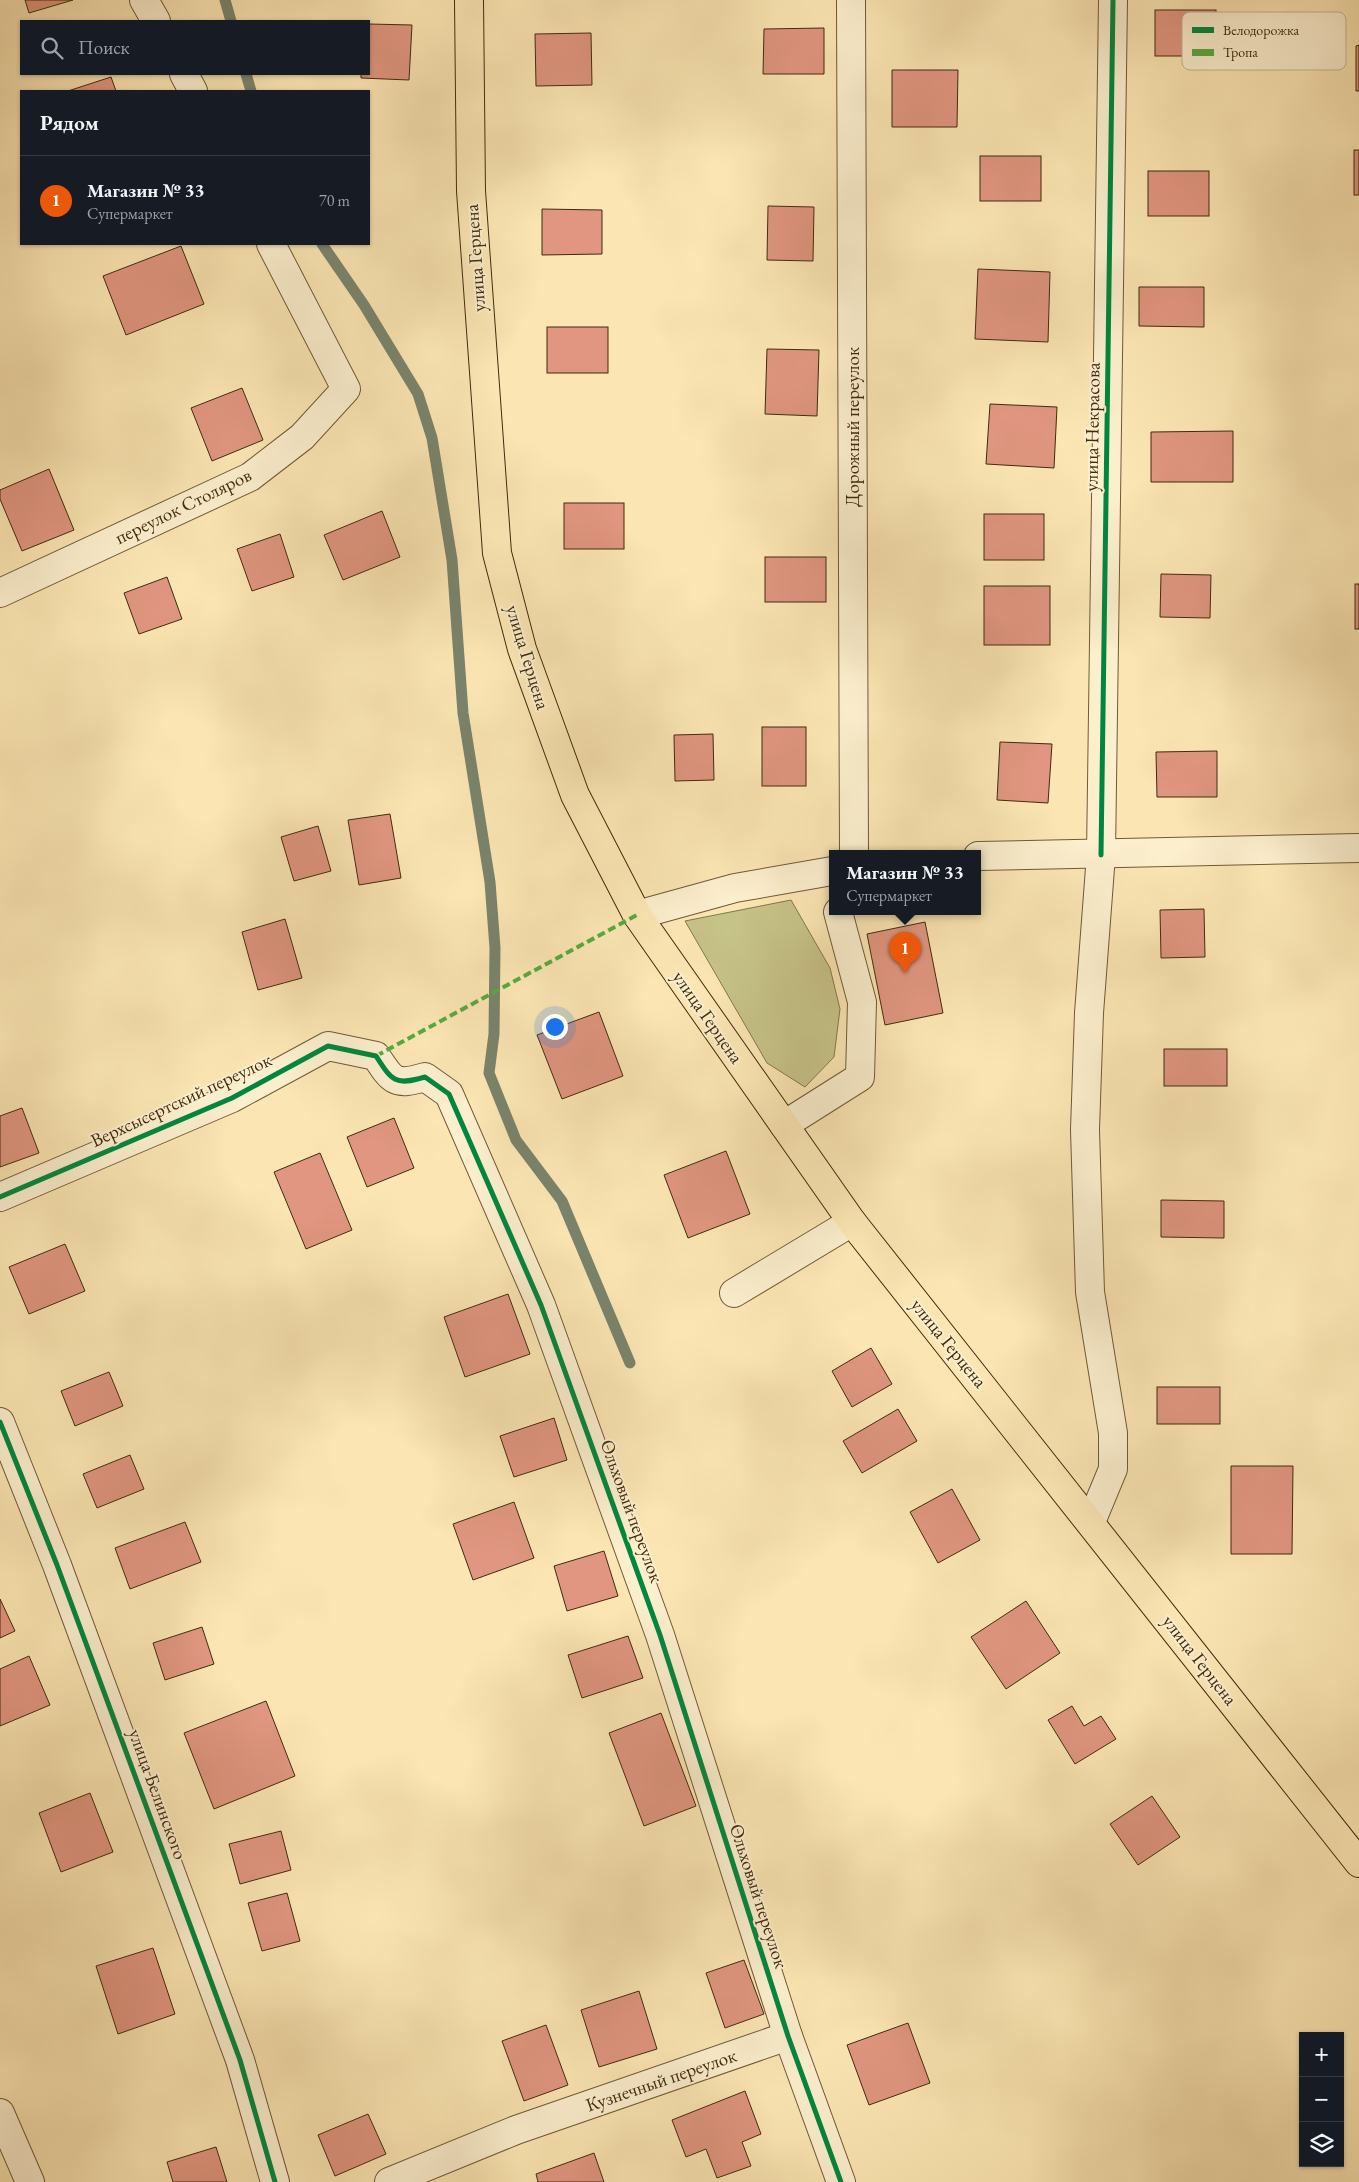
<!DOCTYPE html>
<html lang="ru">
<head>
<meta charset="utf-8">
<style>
	body { margin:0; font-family:"EB Garamond",serif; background:#242831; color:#f1f3f6 }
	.controls { position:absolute; right:15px; bottom:15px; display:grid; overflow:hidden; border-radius:0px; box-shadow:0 1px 4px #0004 }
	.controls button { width:45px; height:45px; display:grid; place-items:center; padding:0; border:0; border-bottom:1px solid #363941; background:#171b24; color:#f1f3f6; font:25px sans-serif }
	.you { position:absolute; left:554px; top:1026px; width:18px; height:18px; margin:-12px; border:4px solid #fff; border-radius:50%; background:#1a73e8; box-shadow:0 0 0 8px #1a73e833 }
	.badge { display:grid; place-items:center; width:32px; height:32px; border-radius:50%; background:#ea580c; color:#fff; font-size:16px; font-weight:700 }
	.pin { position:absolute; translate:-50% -41px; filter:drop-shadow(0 1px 2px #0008) }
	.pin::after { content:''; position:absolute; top:26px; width:18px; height:15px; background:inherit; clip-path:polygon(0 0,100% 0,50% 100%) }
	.popup { position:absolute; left:829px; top:850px; width:152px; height:65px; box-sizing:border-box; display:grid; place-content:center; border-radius:0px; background:#171b24; filter:drop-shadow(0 1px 4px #0005); font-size:16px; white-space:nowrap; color:#9ea1a6 }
	.popup b { font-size:19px; color:#f1f3f6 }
	.popup::after { content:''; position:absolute; left:50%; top:100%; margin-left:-10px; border:10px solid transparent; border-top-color:#171b24 }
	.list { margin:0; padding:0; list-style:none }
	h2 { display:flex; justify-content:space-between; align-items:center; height:65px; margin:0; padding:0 20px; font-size:21px }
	h2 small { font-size:16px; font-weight:400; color:#9ea1a6 }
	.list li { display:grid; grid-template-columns:32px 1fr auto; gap:15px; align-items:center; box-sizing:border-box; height:90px; padding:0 20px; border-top:1px solid #363941 }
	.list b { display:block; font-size:19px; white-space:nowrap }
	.list p { margin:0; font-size:16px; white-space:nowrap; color:#9ea1a6 }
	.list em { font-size:16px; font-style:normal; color:#9ea1a6 }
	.icon { flex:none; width:28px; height:28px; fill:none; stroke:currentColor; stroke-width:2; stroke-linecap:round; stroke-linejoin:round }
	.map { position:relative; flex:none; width:1359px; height:2182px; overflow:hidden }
	.search { position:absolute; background:#171b24; box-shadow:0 1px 4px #0004; left:20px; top:20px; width:350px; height:55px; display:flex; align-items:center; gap:12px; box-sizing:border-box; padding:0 18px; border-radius:0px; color:#9ea1a6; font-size:19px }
	.panel { position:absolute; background:#171b24; box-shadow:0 1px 4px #0004; left:20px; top:90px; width:350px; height:155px; border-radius:0px }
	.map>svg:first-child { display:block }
	.green { fill:#c6c388; stroke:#83774a }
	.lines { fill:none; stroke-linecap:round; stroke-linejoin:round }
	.stream { stroke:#79846c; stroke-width:11 }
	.building { fill:#e09680; stroke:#402b0d }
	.minor-casing { stroke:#6f5a36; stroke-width:30 }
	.major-casing { stroke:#402b0d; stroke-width:30 }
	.minor { stroke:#fcefce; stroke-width:28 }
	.major { stroke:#fbe6b3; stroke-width:28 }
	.quiet { stroke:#56ab41; stroke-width:4; stroke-dasharray:8 4; stroke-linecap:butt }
	.cycleway-casing { stroke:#fcefce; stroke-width:8 }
	.cycleway { stroke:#00873e; stroke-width:5 }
	.labels { text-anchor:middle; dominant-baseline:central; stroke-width:4; stroke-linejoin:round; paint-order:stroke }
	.street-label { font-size:19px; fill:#402b0d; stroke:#fcefce }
	.key { fill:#fcefce; stroke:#c4b494; stroke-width:1 }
	.key-label { font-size:14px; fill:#402b0d }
</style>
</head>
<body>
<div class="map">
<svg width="1359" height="2182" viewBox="0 0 1359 2182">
	<rect width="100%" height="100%" fill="#fbe6b3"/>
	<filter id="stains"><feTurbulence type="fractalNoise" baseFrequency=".004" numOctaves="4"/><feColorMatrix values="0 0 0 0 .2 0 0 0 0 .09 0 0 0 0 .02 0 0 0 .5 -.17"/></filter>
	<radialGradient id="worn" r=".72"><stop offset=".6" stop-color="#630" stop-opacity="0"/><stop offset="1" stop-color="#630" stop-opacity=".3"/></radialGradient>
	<polygon class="green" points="791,900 830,968 840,1009 834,1057 805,1087 767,1063 685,921"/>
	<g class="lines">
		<g class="stream">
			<polyline points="225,0 231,21"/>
			<polyline points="246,74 251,91"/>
			<polyline points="322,244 364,305 418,394 432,438 452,560 463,713 490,882 495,948 494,1034 489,1073 516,1140 562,1201 630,1363"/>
		</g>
	</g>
	<g class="building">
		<polygon points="25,0 73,0 29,13"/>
		<rect x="1155" y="10" width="61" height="46"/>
		<polygon points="369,24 412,25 409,80 361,78 361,74 369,74"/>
		<polygon points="824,28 824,74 763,74 764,29"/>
		<polygon points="591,33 592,85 536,86 535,34"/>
		<polygon points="1359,45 1359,91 1356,91 1356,46"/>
		<polygon points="892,70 958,70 957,127 892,127"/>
		<polygon points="111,77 116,91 68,91"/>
		<rect x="1354" y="150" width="5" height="45"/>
		<rect x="980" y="156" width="61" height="45"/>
		<rect x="1148" y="171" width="61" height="45"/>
		<polygon points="768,206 814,207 813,261 767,260"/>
		<polygon points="542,209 602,210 602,254 542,255"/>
		<polygon points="181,246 204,304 126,335 103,276"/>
		<polygon points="978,269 1050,272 1048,342 975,339"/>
		<polygon points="1139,287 1204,287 1204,327 1139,326"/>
		<rect x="547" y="327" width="61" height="46"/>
		<polygon points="767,349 819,350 817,416 765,414"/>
		<polygon points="242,388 263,440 212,461 191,408"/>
		<polygon points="990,404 1057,407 1054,468 986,464"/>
		<polygon points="1233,431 1233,482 1151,482 1151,432"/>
		<polygon points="49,469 74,530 22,551 0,499 0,490"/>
		<rect x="564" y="503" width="60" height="46"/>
		<polygon points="382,511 400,557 343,580 324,535"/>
		<rect x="984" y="514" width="60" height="46"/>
		<polygon points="280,534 294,577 252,591 237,549"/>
		<rect x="765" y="557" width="61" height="45"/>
		<polygon points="1161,574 1211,575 1210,618 1160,617"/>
		<polygon points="167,577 182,619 139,634 124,593"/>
		<rect x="1355" y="584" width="4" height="45"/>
		<rect x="984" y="586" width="66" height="59"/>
		<rect x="762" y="727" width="44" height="59"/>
		<polygon points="713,734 714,780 675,781 674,735"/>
		<polygon points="1000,742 1052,744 1048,803 997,800"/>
		<polygon points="1217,751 1217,797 1157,797 1156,752"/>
		<polygon points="390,814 401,878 359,885 348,820"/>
		<polygon points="318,826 331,871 294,881 281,837"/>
		<polygon points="1204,909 1205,957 1161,958 1160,910"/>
		<polygon points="285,919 302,978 258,990 242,932"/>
		<polygon points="925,922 943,1013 885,1025 867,934"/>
		<polygon points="599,1012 623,1076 562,1099 537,1035"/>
		<rect x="1164" y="1049" width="63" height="37"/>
		<polygon points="22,1108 39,1153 0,1167 0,1116"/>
		<polygon points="394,1118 414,1168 367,1187 347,1137"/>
		<polygon points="726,1151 750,1214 688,1238 664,1175"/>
		<polygon points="320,1153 352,1230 306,1249 274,1172"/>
		<polygon points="1161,1200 1224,1201 1224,1238 1161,1237"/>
		<polygon points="65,1244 85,1291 29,1314 9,1267"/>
		<polygon points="508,1294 530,1354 465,1377 444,1317"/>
		<polygon points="871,1348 892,1384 852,1407 832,1371"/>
		<polygon points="109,1372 123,1406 75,1426 61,1391"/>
		<rect x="1157" y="1387" width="63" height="37"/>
		<polygon points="898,1409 917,1441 862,1473 843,1441"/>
		<polygon points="554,1418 567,1460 514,1477 500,1436"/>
		<polygon points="130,1455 144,1489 97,1508 83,1474"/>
		<polygon points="1231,1466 1293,1466 1292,1554 1231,1554"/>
		<polygon points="952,1489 980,1540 938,1563 910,1512"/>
		<polygon points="514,1502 534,1558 473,1580 453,1524"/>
		<polygon points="185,1522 201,1562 130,1589 115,1548"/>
		<polygon points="604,1551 618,1596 567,1611 554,1566"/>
		<polygon points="0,1599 15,1631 0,1638"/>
		<polygon points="1026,1601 1060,1653 1006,1689 971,1637"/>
		<polygon points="202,1627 214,1664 165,1680 153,1643"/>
		<polygon points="628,1636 643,1678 582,1698 568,1655"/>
		<polygon points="29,1656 50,1705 0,1726 0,1669"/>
		<polygon points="266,1701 295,1776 214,1809 184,1733"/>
		<polygon points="1072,1706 1084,1726 1101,1716 1116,1739 1075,1764 1048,1720"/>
		<polygon points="661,1713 696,1806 644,1826 609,1733"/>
		<polygon points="90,1793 113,1852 61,1872 39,1813"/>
		<polygon points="1152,1796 1180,1837 1138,1865 1110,1824"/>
		<polygon points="281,1831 291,1870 240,1884 229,1844"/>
		<polygon points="287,1893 300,1941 262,1951 248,1903"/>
		<polygon points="153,1948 175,2014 118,2034 96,1966"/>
		<polygon points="744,1960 764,2014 725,2028 706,1973"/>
		<polygon points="639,1991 657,2049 599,2067 581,2010"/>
		<polygon points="908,2023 930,2083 869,2105 847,2045"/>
		<polygon points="546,2025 568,2085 524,2101 502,2041"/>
		<polygon points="745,2091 761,2134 742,2142 751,2166 717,2178 706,2149 686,2157 672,2120"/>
		<polygon points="368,2114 386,2154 335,2176 318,2135"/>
		<polygon points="216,2147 227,2182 173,2182 167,2162"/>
		<polygon points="594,2153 604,2182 538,2182 536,2174"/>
	</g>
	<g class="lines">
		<g class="minor-casing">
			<g id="minor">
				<polyline points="144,0 156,21"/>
				<polyline points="851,0 854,854"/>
				<polyline points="184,74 193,91"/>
				<polyline points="0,593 250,477 302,437 346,389 271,244"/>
				<polyline points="978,856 1359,848"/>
				<polyline points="637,915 735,888 832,871"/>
				<polyline points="784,1125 860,1077 862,1002 838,912"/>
				<path d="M0,1197L232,1098L328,1046L376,1056C392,1081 395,1086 425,1077L449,1094L541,1305L660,1635L788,2036L841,2182"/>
				<polyline points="734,1293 852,1222"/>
				<polyline points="0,1422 57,1565 240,2060 275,2182"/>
				<polyline points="1091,1522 1113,1469 1113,1433 1090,1292 1085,1130 1089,1013 1101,855 1113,0"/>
				<polyline points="0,2113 30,2182"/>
				<polyline points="389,2182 516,2130 788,2036"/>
			</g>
		</g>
		<g class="major-casing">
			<polyline id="major" points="469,0 471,191 497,553 522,649 575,795 637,915 852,1222 1359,1863"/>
		</g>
		<use href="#minor" class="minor"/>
		<use href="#major" class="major"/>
		<polyline class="quiet" points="376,1056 637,915"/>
		<g class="cycleway-casing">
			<g id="cycleway">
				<polyline points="1101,855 1113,0"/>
				<path d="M0,1197L232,1098L328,1046L376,1056C392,1081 395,1086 425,1077L449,1094L541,1305L660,1635L788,2036L841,2182"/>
				<polyline points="0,1422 57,1565 240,2060 275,2182"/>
			</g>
		</g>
		<use href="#cycleway" class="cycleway"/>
	</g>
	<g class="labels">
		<g class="street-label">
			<text transform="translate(475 258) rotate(-94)">улица Герцена</text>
			<text transform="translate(852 427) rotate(-90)">Дорожный переулок</text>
			<text transform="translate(1092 427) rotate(-89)">улица Некрасова</text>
			<text transform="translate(183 506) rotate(-26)">переулок Столяров</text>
			<text transform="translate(528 657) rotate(73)">улица Герцена</text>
			<text transform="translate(708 1017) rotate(55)">улица Герцена</text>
			<text transform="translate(181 1100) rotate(-25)">Верхсысертский переулок</text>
			<text transform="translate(949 1343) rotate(51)">улица Герцена</text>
			<text transform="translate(632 1511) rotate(70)">Ольховый переулок</text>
			<text transform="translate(1200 1660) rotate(52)">улица Герцена</text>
			<text transform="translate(158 1794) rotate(70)">улица Белинского</text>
			<text transform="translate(759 1896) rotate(72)">Ольховый переулок</text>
			<text transform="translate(661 2080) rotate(-19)">Кузнечный переулок</text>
		</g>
	</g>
	<rect x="1182" y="12" width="164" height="58" rx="8" class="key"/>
	<rect x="1192" y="27" width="22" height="6" fill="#00873e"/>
	<rect x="1192" y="49" width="22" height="7" fill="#56ab41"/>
	<g class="key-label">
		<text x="1223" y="35">Велодорожка</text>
		<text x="1223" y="57">Тропа</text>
	</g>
	<rect width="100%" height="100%" filter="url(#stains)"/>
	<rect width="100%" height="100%" fill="url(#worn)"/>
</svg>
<div class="controls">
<button>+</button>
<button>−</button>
<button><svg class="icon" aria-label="layers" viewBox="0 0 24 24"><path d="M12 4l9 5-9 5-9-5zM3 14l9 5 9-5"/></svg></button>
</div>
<div class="you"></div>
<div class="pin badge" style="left:905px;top:973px">1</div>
<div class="popup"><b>Магазин № 33</b>Супермаркет</div>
<div class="search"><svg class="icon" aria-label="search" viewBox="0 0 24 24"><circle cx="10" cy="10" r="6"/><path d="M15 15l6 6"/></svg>Поиск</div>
<section class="panel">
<h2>Рядом<small></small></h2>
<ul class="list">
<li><span class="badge">1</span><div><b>Магазин № 33</b><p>Супермаркет</p></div><em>70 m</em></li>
</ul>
</section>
</div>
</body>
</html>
